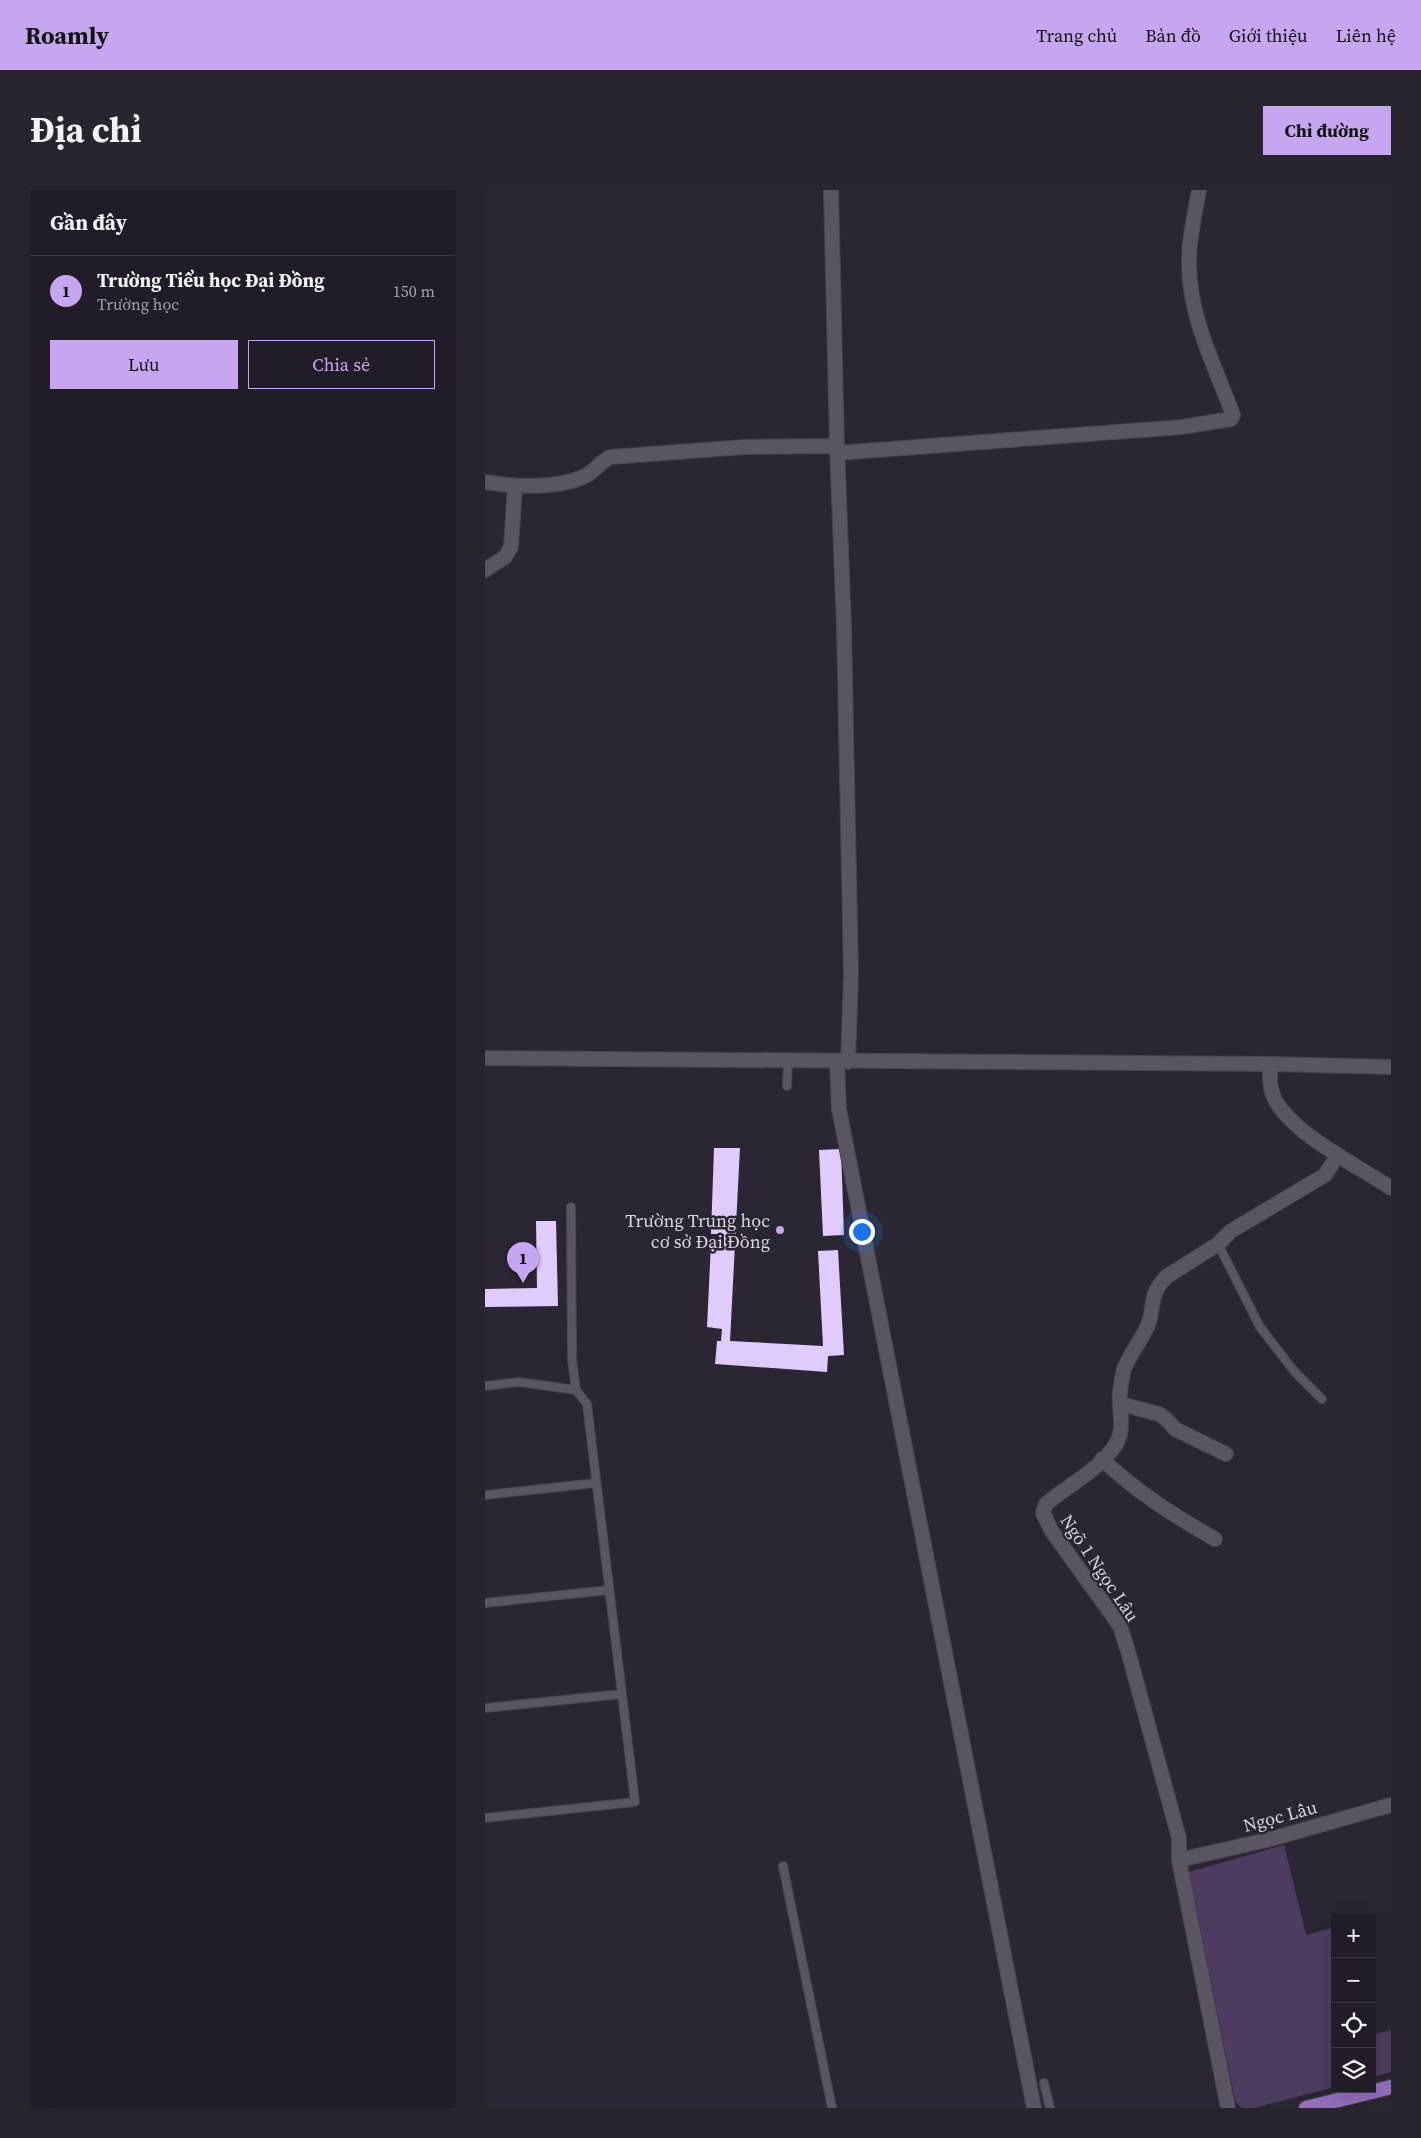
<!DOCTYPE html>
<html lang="vi">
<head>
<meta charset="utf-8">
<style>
	body { margin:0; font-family:"Source Serif 4",serif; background:#29252f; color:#f1f3f6 }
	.controls { position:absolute; right:15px; bottom:15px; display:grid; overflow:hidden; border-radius:0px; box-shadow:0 5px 20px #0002 }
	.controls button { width:45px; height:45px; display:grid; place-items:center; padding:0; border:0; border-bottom:1px solid #3e3a44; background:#211c27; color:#f1f3f6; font:25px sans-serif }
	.you { position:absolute; left:376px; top:1041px; width:18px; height:18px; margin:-12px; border:4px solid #fff; border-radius:50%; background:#1a73e8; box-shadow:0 0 0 8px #1a73e833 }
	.badge { display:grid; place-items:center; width:32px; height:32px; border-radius:50%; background:#c6a6f0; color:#111; font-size:16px; font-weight:700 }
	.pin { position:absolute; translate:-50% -41px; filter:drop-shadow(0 1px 2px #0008) }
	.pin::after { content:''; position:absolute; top:26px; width:18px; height:15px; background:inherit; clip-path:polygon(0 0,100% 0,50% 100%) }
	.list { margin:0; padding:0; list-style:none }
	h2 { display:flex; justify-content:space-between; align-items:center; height:65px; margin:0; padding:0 20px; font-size:21px }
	h2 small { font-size:16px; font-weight:400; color:#a2a1a7 }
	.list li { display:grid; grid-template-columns:32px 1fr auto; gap:15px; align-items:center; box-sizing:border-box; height:70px; padding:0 20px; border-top:1px solid #3e3a44 }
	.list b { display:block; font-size:19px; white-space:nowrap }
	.list p { margin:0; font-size:16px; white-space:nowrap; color:#a2a1a7 }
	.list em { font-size:16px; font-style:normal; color:#a2a1a7 }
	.actions { display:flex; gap:10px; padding:15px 20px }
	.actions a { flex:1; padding:11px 0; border:1px solid #c6a6f0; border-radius:0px; text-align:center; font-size:18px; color:#c6a6f0 }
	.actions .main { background:#c6a6f0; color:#111 }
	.icon { flex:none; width:28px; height:28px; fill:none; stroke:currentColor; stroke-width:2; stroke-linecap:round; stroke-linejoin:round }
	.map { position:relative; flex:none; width:906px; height:1918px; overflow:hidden; border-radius:0px }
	header { display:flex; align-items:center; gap:30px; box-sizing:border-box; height:70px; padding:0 25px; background:#c6a6f0; color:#111 }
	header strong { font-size:24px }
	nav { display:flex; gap:28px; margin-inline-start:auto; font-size:18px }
	.intro { display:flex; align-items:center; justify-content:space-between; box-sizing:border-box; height:120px; padding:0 30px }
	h1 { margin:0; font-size:35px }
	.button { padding:12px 22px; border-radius:0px; background:#c6a6f0; color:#111; font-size:18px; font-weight:700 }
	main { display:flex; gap:30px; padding:0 30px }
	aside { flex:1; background:#211c27; border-radius:0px; box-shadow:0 5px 20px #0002 }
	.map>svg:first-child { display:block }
	.green { fill:#4c3d60 }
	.building { fill:#dfcbfc }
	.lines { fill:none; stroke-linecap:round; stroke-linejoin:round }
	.service-casing { stroke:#48434e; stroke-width:10 }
	.minor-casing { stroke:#48434e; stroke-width:16 }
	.primary-casing { stroke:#48434e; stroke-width:16 }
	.service { stroke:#5b5463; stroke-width:8 }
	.minor { stroke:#5b5463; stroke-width:14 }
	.primary { stroke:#926ebb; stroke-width:14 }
	.poi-dot { fill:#c6a6f0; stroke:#2c2634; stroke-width:2 }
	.labels { text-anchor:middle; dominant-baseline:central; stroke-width:5; stroke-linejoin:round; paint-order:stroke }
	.poi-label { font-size:18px; fill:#d9d6df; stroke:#2c2634; text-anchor:end }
	.street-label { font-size:18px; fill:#d9d6df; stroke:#2c2634 }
</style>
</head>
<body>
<header>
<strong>Roamly</strong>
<nav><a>Trang chủ</a><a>Bản đồ</a><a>Giới thiệu</a><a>Liên hệ</a></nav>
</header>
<div class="intro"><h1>Địa chỉ</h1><a class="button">Chỉ đường</a></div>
<main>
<aside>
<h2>Gần đây<small></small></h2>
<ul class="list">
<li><span class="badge">1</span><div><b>Trường Tiểu học Đại Đồng</b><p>Trường học</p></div><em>150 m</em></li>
</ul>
<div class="actions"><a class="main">Lưu</a><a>Chia sẻ</a></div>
</aside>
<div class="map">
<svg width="906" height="1918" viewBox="0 0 906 1918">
	<rect width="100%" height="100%" fill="#2c2634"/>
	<g class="green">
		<polygon points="799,1655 821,1745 850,1737 850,1897 769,1918 756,1918 750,1910 704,1682"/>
		<polygon points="887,1836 890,1844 906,1840 906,1882 887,1887"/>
	</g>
	<g class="building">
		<polygon points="229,958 255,958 245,1151 338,1156 333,1061 353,1060 359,1165 343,1166 342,1182 230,1174 232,1151 236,1151 237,1139 222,1137 226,1053 239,1055 239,1044 226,1044"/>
		<polygon points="356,959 359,1045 338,1046 334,960"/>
		<polygon points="51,1031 71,1031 73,1116 0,1117 0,1099 52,1098"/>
	</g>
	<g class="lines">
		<g class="service-casing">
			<g id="service">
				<polyline points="302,896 303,871"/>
				<polyline points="733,1054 775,1137 809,1181 837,1209"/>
				<polyline points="0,1196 34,1192 91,1200"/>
				<polyline points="0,1305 111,1293"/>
				<polyline points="0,1413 124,1400"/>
				<polyline points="0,1518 137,1504"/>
				<polyline points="0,1628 150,1612 102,1214 91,1200 87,1169 86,1017"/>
				<polyline points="298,1676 347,1918"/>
				<polyline points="559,1893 565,1918"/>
			</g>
		</g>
		<g class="minor-casing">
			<g id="minor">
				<polyline points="346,0 352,256"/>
				<path d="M352,263L697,237L746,229L748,225C730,176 705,129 704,76C703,51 710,24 714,0"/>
				<path d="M0,292C28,297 74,299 100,286C109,282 115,272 125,267L260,257L352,256L359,438L366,786L363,872"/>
				<polyline points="0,380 20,367 26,357 30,296"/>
				<polyline points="0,868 785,874 906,877"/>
				<polyline points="352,872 354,919 549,1918"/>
				<path d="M785,874C785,884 784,896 788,905C801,941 875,977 906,998"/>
				<polyline points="636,1214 674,1224 682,1230 690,1239 741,1264"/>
				<path d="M617,1269C651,1302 690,1326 730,1349"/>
				<polyline points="694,1670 786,1649 906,1615"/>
				<path d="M743,1918L694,1670V1648L643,1461L635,1436L566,1340L558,1323L561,1314C583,1295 615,1280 631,1254C641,1237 633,1220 635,1202C636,1195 637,1186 639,1179C645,1164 656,1151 663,1135C671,1114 662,1108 681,1087L733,1054L746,1041L840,985L853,965"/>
			</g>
		</g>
		<g class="primary-casing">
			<polyline id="primary" points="821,1918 906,1897"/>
		</g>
		<use href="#service" class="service"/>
		<use href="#minor" class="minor"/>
		<use href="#primary" class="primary"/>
	</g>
	<circle class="poi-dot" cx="295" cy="1040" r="5"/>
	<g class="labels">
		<g class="poi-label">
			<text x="285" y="1030">Trường Trung học<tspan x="285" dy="21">cơ sở Đại Đồng</tspan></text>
		</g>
		<g class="street-label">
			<text transform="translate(615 1378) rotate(56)">Ngõ 1 Ngọc Lâu</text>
			<text transform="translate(795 1626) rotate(-15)">Ngọc Lâu</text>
		</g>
	</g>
</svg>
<div class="controls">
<button>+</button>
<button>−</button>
<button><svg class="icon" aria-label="locate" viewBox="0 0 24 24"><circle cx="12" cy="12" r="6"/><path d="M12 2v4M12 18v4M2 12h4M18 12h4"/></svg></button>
<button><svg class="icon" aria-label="layers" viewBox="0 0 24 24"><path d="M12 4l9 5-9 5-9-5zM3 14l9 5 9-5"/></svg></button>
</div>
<div class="you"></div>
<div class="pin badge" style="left:38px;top:1093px">1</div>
</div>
</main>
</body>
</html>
